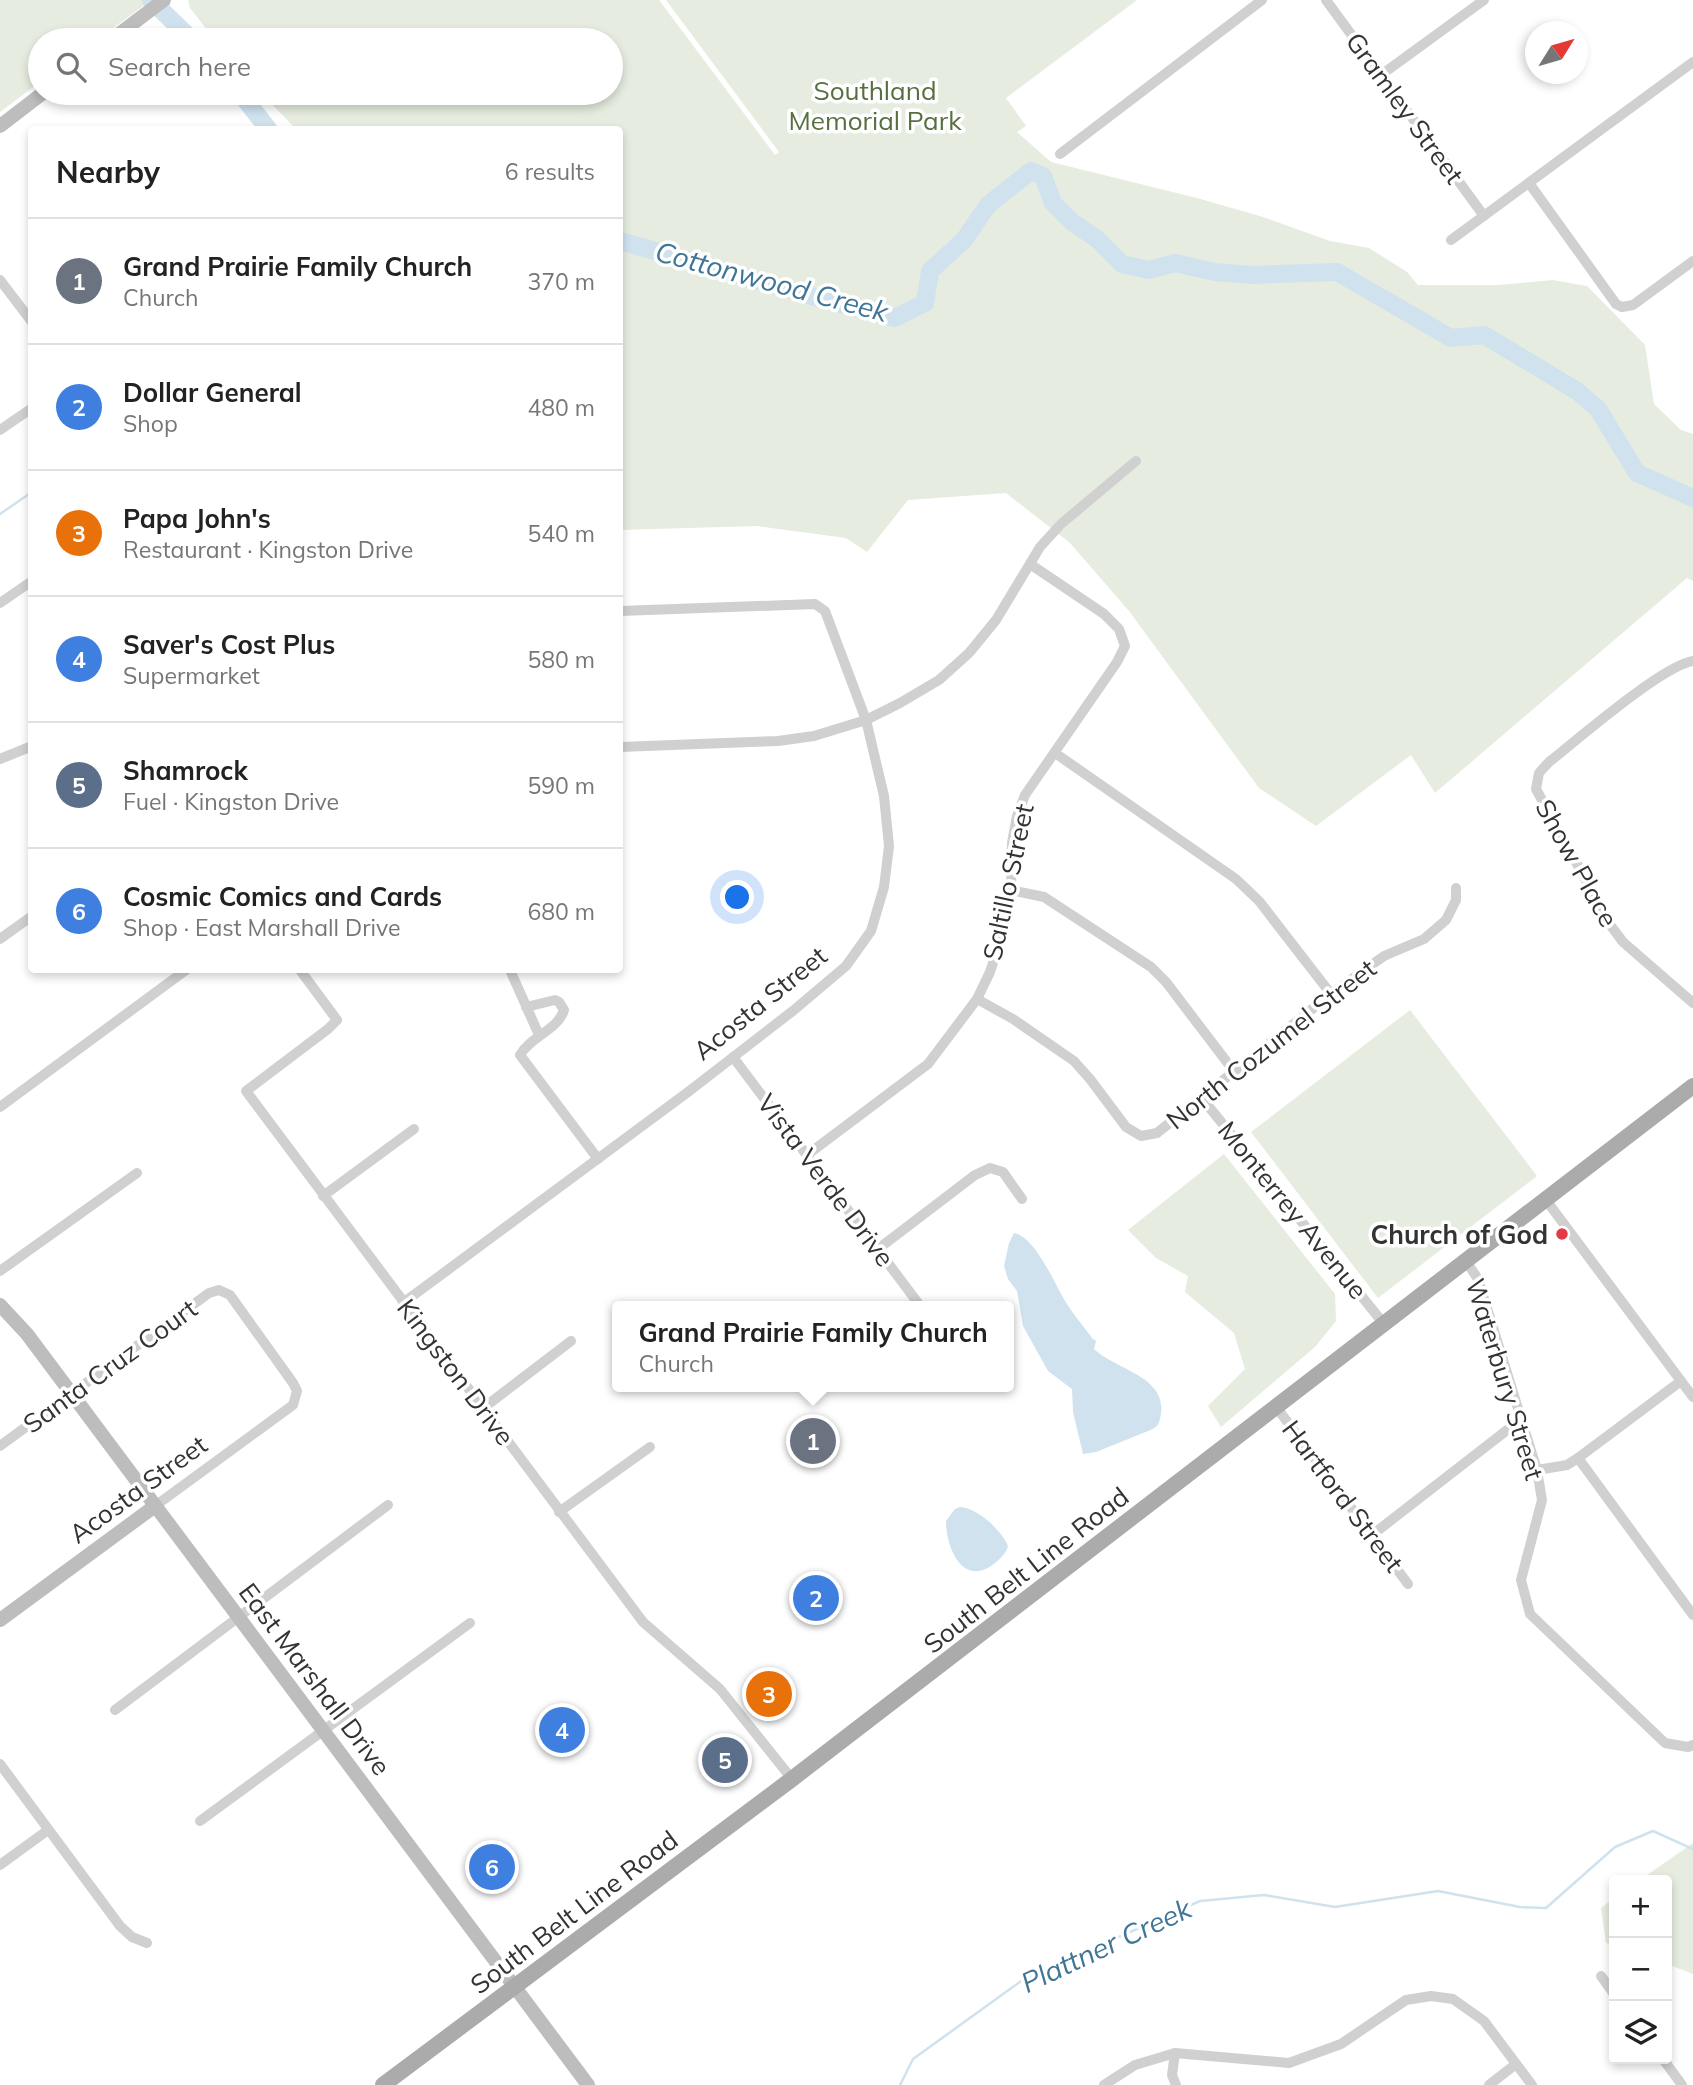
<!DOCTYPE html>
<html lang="en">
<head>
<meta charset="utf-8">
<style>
	body { margin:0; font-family:Mulish,sans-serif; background:#f6f6f6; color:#222 }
	.controls { position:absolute; right:21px; bottom:21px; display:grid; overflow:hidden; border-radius:7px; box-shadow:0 4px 10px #0003 }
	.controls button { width:63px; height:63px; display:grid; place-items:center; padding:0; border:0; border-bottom:2px solid #e0e0e0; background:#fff; color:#222; font:35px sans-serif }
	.compass { position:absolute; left:1525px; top:21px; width:63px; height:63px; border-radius:50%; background:#fff; box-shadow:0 4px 10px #0003; rotate:53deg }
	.you { position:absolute; left:738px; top:898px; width:24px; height:24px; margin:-18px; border:5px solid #fff; border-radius:50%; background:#1a73e8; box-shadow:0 0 0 10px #1a73e833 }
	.badge { display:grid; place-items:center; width:46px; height:46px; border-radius:50%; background:#e63946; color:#fff; font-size:23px; font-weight:700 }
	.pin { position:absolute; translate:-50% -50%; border:4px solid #fff; box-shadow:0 2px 7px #0006 }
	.popup { position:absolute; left:612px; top:1301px; width:402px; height:91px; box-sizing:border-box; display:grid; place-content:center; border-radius:7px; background:#fff; filter:drop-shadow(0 2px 5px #0005); font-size:23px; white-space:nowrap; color:#767676 }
	.popup b { font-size:26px; color:#222 }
	.popup::after { content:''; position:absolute; left:50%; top:100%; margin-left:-14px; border:14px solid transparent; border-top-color:#fff }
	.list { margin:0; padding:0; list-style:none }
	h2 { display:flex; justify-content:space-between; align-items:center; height:91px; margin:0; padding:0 28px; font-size:30px }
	h2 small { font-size:23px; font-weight:400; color:#767676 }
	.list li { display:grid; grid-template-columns:46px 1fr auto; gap:21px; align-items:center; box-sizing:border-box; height:126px; padding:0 28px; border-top:2px solid #e0e0e0 }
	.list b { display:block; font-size:26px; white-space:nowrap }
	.list p { margin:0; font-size:23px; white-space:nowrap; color:#767676 }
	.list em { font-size:23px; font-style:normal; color:#767676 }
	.icon { flex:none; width:38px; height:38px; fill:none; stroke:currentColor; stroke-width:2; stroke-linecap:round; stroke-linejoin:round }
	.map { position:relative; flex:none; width:1693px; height:2085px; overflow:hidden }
	.search { position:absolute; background:#fff; box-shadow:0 4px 10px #0003; left:28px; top:28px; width:595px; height:77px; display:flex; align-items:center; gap:18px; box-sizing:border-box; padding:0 24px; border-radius:38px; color:#767676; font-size:26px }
	.panel { position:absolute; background:#fff; box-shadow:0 4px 10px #0003; left:28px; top:126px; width:595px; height:847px; border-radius:7px }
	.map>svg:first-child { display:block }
	.green { fill:#e6ecdf }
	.water { fill:#cfe2ee }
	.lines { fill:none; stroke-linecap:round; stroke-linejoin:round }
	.stream { stroke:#cfe2ee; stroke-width:2.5 }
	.river { stroke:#cfe2ee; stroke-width:18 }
	.street { stroke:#d0d0d0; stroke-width:10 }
	.secondary { stroke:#bdbdbd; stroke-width:14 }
	.primary { stroke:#ababab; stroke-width:16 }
	.poi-dot { fill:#e63946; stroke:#fff; stroke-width:2.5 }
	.labels { text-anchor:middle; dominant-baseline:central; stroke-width:7; stroke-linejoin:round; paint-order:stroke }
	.park-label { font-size:26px; fill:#56703f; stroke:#fff }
	.street-label { font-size:26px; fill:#333; stroke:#fff }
	.poi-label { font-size:26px; font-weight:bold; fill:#333; stroke:#fff; text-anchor:end }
	.water-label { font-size:28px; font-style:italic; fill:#3f7597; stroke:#fff }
</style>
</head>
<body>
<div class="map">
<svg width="1693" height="2085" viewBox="0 0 1693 2085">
	<rect width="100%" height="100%" fill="#fff"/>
	<g class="green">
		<polygon points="0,0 151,0 97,40 40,40 40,82 0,112"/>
		<polygon points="188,0 659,0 775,155 779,152 666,0 1137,0 1006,98 1026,126 1017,132 1051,162 1197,198 1263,217 1330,241 1369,248 1407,272 1418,285 1499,285 1553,280 1587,286 1645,345 1654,404 1681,430 1693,434 1693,581 1687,578 1435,793 1411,755 1316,826 1259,788 1129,611 1070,543 1006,493 908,500 867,552 846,538 757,526 620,530 620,130 296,129 261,93 611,93 611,40 215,40 190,8"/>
		<polygon points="1410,1010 1537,1176 1378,1298 1251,1132"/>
		<polygon points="1224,1154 1335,1294 1336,1321 1315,1347 1221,1427 1208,1406 1245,1369 1234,1333 1185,1292 1188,1276 1156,1258 1128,1230"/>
		<polygon points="1693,1843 1693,1974 1667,1964 1667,1880 1640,1880"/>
		<polygon points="1614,1898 1614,1946 1606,1943 1601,1908"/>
	</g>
	<g class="water">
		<path d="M1014,1233C1033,1236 1052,1277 1060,1292C1068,1308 1081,1323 1092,1338L1096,1341L1094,1349C1118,1372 1176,1377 1158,1425L1153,1429L1096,1452L1083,1454L1073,1412L1072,1389L1048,1371L1023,1326L1017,1291L1008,1279L1004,1266L1009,1243Z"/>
		<path d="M960,1507C978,1508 1001,1530 1008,1546C1006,1553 1001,1558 995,1563C963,1589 946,1548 946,1521L955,1509Z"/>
	</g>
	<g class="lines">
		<g class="stream">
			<polyline points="0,514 32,492"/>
			<polyline points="900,2085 913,2059 1024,1979 1200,1901 1264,1895 1335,1907 1438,1891 1520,1907 1546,1908 1615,1847 1653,1831 1693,1849"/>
		</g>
		<g class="river">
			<polyline points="151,0 192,40"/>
			<polyline points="240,93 269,130"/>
			<polyline points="620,241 836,303 895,318 925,303 930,271 964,240 988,205 1031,171 1043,176 1053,203 1072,222 1097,239 1122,264 1149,270 1175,263 1215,272 1252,275 1337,272 1451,338 1484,335 1577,391 1598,409 1637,473 1693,498"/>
		</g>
		<g class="street">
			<polyline points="1326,0 1484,216"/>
			<polyline points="1381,75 1484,0"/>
			<polyline points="1060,154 1262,0"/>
			<polyline points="1529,183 1616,304 1622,307 1633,305 1693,261"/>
			<polyline points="1451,240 1693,62"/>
			<polyline points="0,280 32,322"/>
			<polyline points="0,430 32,408"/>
			<polyline points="0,603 32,581"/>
			<path d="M1693,661C1662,666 1578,739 1549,762L1539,773L1536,789L1611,926L1623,942L1693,1003"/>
			<polyline points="620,747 778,741 814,736 866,720 900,703 939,680 969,653 996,620 1040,547 1061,524 1136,461"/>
			<polyline points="1055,753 1236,879 1259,901 1331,994"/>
			<polyline points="0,759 32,746"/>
			<polyline points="1011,890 1044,897 1151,967 1166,982 1233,1070"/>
			<polyline points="0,939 32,916"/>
			<polyline points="300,970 337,1020 328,1029 246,1091 643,1622 720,1689 792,1779"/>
			<polyline points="510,970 539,1035"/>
			<polyline points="977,999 1013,1019 1074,1061 1090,1079 1126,1127 1141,1136 1157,1133 1331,994 1384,956 1424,939 1446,920 1456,900 1456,888"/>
			<path d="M526,1007L555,1000L559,1002L564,1010C558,1030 531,1036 520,1055L598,1159"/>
			<polyline points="733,1057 918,1303"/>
			<polyline points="1201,1097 1384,1324"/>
			<polyline points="0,1107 186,970"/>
			<polyline points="807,1155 928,1064 977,999 990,972 1001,938 1011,890 1012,843 1017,816 1025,795 1117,662 1125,646 1119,629 1104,614 1030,564"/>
			<polyline points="323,1196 414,1129"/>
			<polyline points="1546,1200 1693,1397"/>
			<polyline points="878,1249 975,1175 990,1168 1003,1172 1022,1199"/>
			<polyline points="1466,1261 1478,1279 1537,1470 1542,1500 1521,1580 1530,1614 1665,1743 1688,1747 1693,1745"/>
			<polyline points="0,1271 137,1173"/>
			<polyline points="403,1303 688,1092 794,1010 846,966 871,931 884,887 889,846 884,796 866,720 825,611 815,604 620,611"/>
			<polyline points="1277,1408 1408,1584"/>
			<polyline points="482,1409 571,1341"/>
			<polyline points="0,1446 209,1293 219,1290 230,1295 293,1383 297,1391 293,1405 155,1506"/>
			<polyline points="1578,1458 1693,1615"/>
			<polyline points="1537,1470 1567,1465 1578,1458 1681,1381"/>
			<polyline points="559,1512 650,1447"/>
			<polyline points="1372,1535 1520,1420"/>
			<polyline points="115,1710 388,1505"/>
			<polyline points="0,1764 120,1926 132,1937 147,1943"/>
			<polyline points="200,1821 470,1623"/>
			<polyline points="0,1865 48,1830"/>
			<polyline points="1601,1976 1614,1994"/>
			<polyline points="1175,2053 1172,2075 1176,2085"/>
			<polyline points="1663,2059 1682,2085"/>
			<polyline points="1104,2085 1135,2065 1175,2053 1289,2063 1341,2044 1406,2000 1431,1996 1453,1999 1484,2021 1532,2085"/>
			<polyline points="1489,2085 1516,2064"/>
		</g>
		<g class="secondary">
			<polyline points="111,40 164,0"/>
			<polyline points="0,126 43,93"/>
			<polyline points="0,1305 27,1334 588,2085"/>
			<polyline points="0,1620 155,1506"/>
		</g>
		<polyline class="primary" points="383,2085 792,1779 1693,1086"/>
	</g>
	<circle class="poi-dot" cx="1562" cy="1234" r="7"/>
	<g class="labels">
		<g class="park-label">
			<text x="875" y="90">Southland<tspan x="875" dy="30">Memorial Park</tspan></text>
		</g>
		<g class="street-label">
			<text transform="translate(1405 108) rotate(54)">Gramley Street</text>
			<text transform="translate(1577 863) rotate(61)">Show Place</text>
			<text transform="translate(1008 882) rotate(-78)">Saltillo Street</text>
			<text transform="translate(760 1003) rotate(-39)">Acosta Street</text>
			<text transform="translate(1271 1044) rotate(-38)">North Cozumel Street</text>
			<text transform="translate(826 1180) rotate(53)">Vista Verde Drive</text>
			<text transform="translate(1293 1210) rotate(51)">Monterrey Avenue</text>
			<text transform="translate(110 1366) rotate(-36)">Santa Cruz Court</text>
			<text transform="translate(456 1372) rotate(53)">Kingston Drive</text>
			<text transform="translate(1505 1379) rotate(73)">Waterbury Street</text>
			<text transform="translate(138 1489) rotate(-36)">Acosta Street</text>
			<text transform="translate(1343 1496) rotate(53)">Hartford Street</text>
			<text transform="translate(1026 1570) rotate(-38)">South Belt Line Road</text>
			<text transform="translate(315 1679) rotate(53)">East Marshall Drive</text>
			<text transform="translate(574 1912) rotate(-37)">South Belt Line Road</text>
		</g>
		<g class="poi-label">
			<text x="1548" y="1234">Church of God</text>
		</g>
		<g class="water-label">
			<text transform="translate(772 281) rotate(15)">Cottonwood Creek</text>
			<text transform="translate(1106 1945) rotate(-25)">Plattner Creek</text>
		</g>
	</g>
</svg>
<div class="controls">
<button>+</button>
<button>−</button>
<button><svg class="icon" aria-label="layers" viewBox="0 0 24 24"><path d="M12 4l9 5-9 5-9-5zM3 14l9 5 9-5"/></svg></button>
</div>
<svg class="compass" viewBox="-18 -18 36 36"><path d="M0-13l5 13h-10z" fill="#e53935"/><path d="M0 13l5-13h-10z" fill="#767676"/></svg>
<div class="you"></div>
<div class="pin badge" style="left:813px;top:1441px;background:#6b7280">1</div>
<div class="popup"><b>Grand Prairie Family Church</b>Church</div>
<div class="pin badge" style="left:816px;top:1598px;background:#3f7fe0">2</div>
<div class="pin badge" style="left:769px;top:1694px;background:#e8710a">3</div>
<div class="pin badge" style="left:562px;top:1730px;background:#3f7fe0">4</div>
<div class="pin badge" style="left:725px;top:1760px;background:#5c6f8a">5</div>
<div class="pin badge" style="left:492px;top:1867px;background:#3f7fe0">6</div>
<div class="search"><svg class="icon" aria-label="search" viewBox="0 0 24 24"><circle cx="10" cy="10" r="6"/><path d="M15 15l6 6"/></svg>Search here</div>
<section class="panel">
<h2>Nearby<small>6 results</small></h2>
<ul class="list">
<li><span class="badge" style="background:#6b7280">1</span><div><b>Grand Prairie Family Church</b><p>Church</p></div><em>370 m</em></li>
<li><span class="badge" style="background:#3f7fe0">2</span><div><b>Dollar General</b><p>Shop</p></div><em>480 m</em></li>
<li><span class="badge" style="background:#e8710a">3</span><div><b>Papa John's</b><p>Restaurant · Kingston Drive</p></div><em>540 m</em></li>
<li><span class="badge" style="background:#3f7fe0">4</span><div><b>Saver's Cost Plus</b><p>Supermarket</p></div><em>580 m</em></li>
<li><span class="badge" style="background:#5c6f8a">5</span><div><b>Shamrock</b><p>Fuel · Kingston Drive</p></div><em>590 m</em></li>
<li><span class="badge" style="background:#3f7fe0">6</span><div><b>Cosmic Comics and Cards</b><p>Shop · East Marshall Drive</p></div><em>680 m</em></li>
</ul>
</section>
</div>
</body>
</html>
